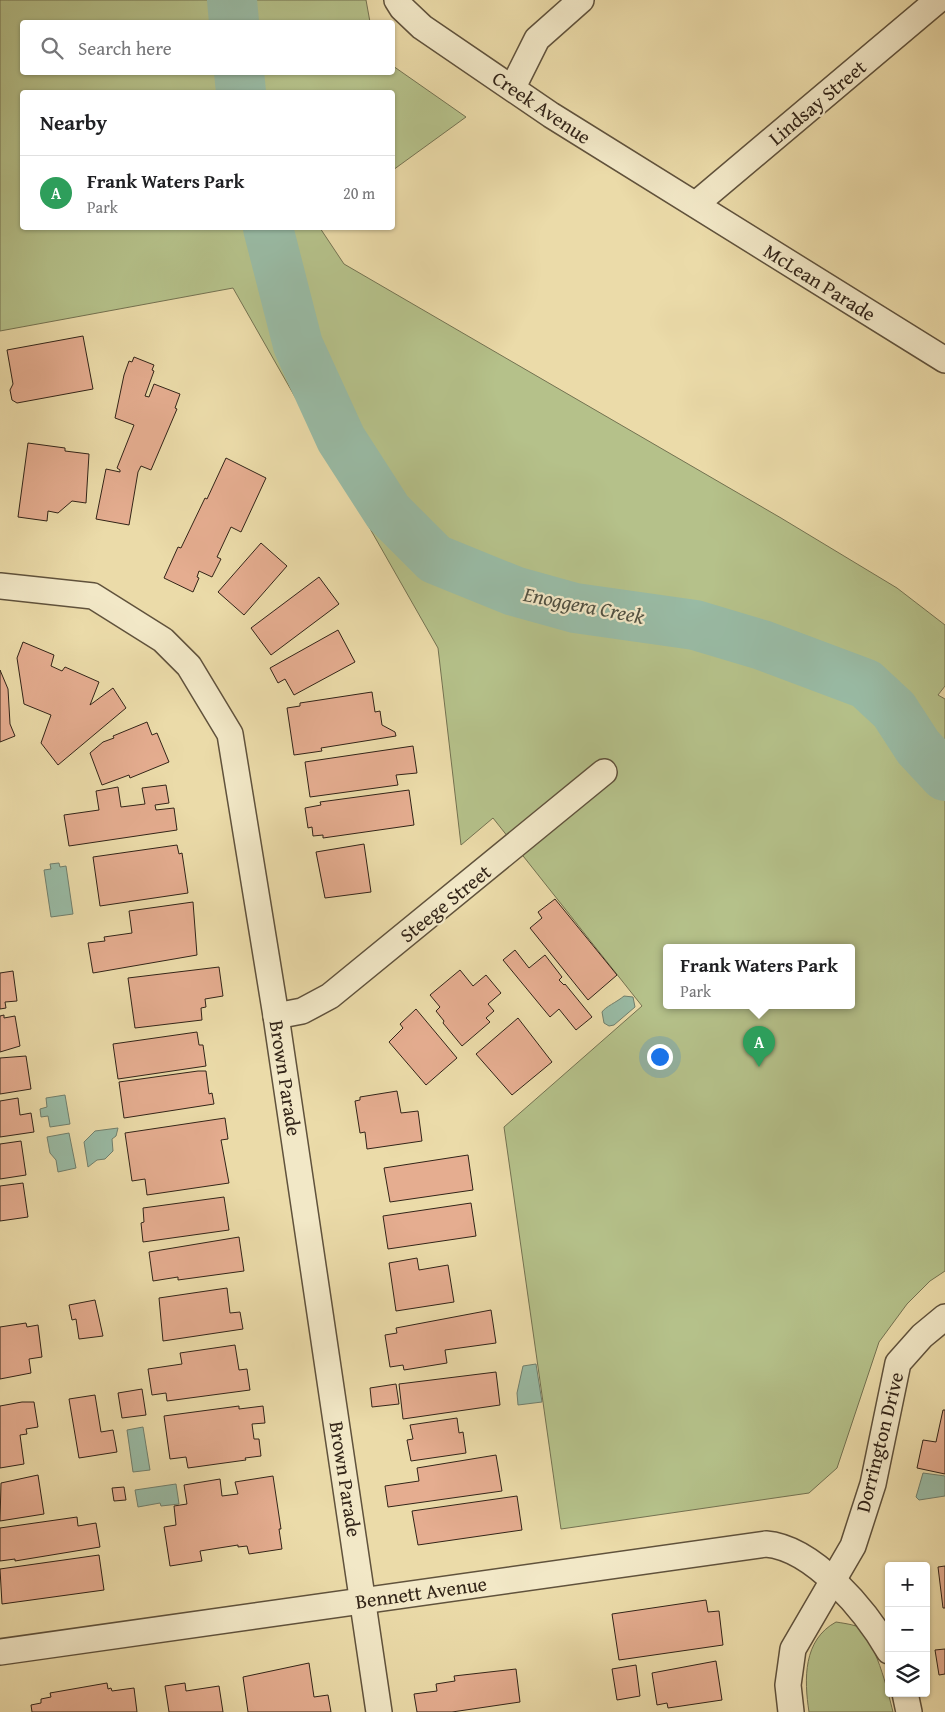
<!DOCTYPE html>
<html lang="en">
<head>
<meta charset="utf-8">
<style>
	body { margin:0; font-family:"Gentium Book Plus",serif; background:#f2f2f2; color:#202124 }
	.controls { position:absolute; right:15px; bottom:15px; display:grid; overflow:hidden; border-radius:5px; box-shadow:0 1px 4px #0004 }
	.controls button { width:45px; height:45px; display:grid; place-items:center; padding:0; border:0; border-bottom:1px solid #e0e0e0; background:#fff; color:#202124; font:25px sans-serif }
	.you { position:absolute; left:659px; top:1056px; width:18px; height:18px; margin:-12px; border:4px solid #fff; border-radius:50%; background:#1a73e8; box-shadow:0 0 0 8px #1a73e833 }
	.badge { display:grid; place-items:center; width:32px; height:32px; border-radius:50%; background:#8f2418; color:#fff; font-size:16px; font-weight:700 }
	.pin { position:absolute; translate:-50% -41px; filter:drop-shadow(0 1px 2px #0008) }
	.pin::after { content:''; position:absolute; top:26px; width:18px; height:15px; background:inherit; clip-path:polygon(0 0,100% 0,50% 100%) }
	.popup { position:absolute; left:663px; top:944px; width:192px; height:65px; box-sizing:border-box; display:grid; place-content:center; border-radius:5px; background:#fff; filter:drop-shadow(0 1px 4px #0005); font-size:16px; white-space:nowrap; color:#757577 }
	.popup b { font-size:19px; color:#202124 }
	.popup::after { content:''; position:absolute; left:50%; top:100%; margin-left:-10px; border:10px solid transparent; border-top-color:#fff }
	.list { margin:0; padding:0; list-style:none }
	h2 { display:flex; justify-content:space-between; align-items:center; height:65px; margin:0; padding:0 20px; font-size:21px }
	h2 small { font-size:16px; font-weight:400; color:#757577 }
	.list li { display:grid; grid-template-columns:32px 1fr auto; gap:15px; align-items:center; box-sizing:border-box; height:75px; padding:0 20px; border-top:1px solid #e0e0e0 }
	.list b { display:block; font-size:19px; white-space:nowrap }
	.list p { margin:0; font-size:16px; white-space:nowrap; color:#757577 }
	.list em { font-size:16px; font-style:normal; color:#757577 }
	.icon { flex:none; width:28px; height:28px; fill:none; stroke:currentColor; stroke-width:2; stroke-linecap:round; stroke-linejoin:round }
	.map { position:relative; flex:none; width:945px; height:1712px; overflow:hidden }
	.search { position:absolute; background:#fff; box-shadow:0 1px 4px #0004; left:20px; top:20px; width:375px; height:55px; display:flex; align-items:center; gap:12px; box-sizing:border-box; padding:0 18px; border-radius:5px; color:#757577; font-size:19px }
	.panel { position:absolute; background:#fff; box-shadow:0 1px 4px #0004; left:20px; top:90px; width:375px; height:140px; border-radius:5px }
	.map>svg:first-child { display:block }
	.green { fill:#b5c18a; stroke:#747251; fill-rule:evenodd }
	.water { fill:#99bba5; stroke:#707f6d }
	.lines { fill:none; stroke-linecap:round; stroke-linejoin:round }
	.river { stroke:#99bba5; stroke-width:50 }
	.building { fill:#e5ad90; stroke:#322418 }
	.street-casing { stroke:#60523c; stroke-width:28 }
	.street { stroke:#f2e8c7; stroke-width:25 }
	.labels { text-anchor:middle; dominant-baseline:central; stroke-width:4.5; stroke-linejoin:round; paint-order:stroke }
	.street-label { font-size:20px; fill:#322418; stroke:#f2e8c7 }
	.water-label { font-size:21px; font-style:italic; fill:#515142; stroke:#f2e8c7 }
</style>
</head>
<body>
<div class="map">
<svg width="945" height="1712" viewBox="0 0 945 1712">
	<rect width="100%" height="100%" fill="#ebdba9"/>
	<filter id="stains"><feTurbulence type="fractalNoise" baseFrequency=".004" numOctaves="4"/><feColorMatrix values="0 0 0 0 .2 0 0 0 0 .09 0 0 0 0 .02 0 0 0 .5 -.17"/></filter>
	<radialGradient id="worn" r=".72"><stop offset=".6" stop-color="#630" stop-opacity="0"/><stop offset="1" stop-color="#630" stop-opacity=".3"/></radialGradient>
	<g class="green">
		<path d="M0,0H366L370,22H22V72H392L393,66L466,117L393,170L392,92H22V228H320L344,264L781,518L897,588L945,625V686L938,695L945,699V1271L930,1281L907,1304L879,1342L837,1468L809,1493L561,1529L504,1127L642,1006L493,818L461,845L438,648L233,288L0,331ZM666,948H852V1006H666Z"/>
		<path d="M836,1622C842,1623 850,1624 856,1626C875,1637 888,1692 893,1712H809C804,1679 803,1640 836,1622Z"/>
	</g>
	<g class="water">
		<polygon points="59,863 60,867 66,866 73,914 51,917 44,870 51,869 50,864"/>
		<path d="M624,996L633,997L635,1007L614,1025L609,1026L604,1023L602,1012C605,1007 617,1002 624,996Z"/>
		<polygon points="65,1095 70,1124 50,1127 48,1116 41,1117 40,1109 47,1107 46,1098"/>
		<polygon points="118,1128 116,1136 112,1139 113,1151 105,1159 97,1160 88,1167 84,1142 95,1131"/>
		<polygon points="69,1133 76,1168 58,1172 56,1160 50,1153 47,1137"/>
		<polygon points="536,1364 542,1402 518,1405 517,1393 523,1366"/>
		<polygon points="143,1427 150,1470 133,1472 127,1430"/>
		<polygon points="923,1473 945,1476 945,1496 919,1500 916,1497"/>
		<polygon points="176,1484 179,1504 161,1506 160,1503 138,1507 135,1490"/>
	</g>
	<g class="lines">
		<g class="river">
			<polyline points="232,0 234,22"/>
			<polyline points="239,72 241,92"/>
			<polyline points="268,228 298,345 341,439 388,512 435,559 514,591 575,608 695,625 762,645 866,684 894,710 918,747 945,776"/>
		</g>
	</g>
	<g class="building">
		<polygon points="83,336 93,389 17,403 12,400 10,390 13,384 7,350"/>
		<polygon points="134,357 154,365 152,370 154,371 145,396 149,397 154,384 180,394 175,408 177,409 151,470 141,466 138,472 129,525 96,519 106,469 120,472 120,470 117,468 134,425 115,418 124,375 129,361 132,362"/>
		<polygon points="28,443 65,448 65,451 89,454 86,503 72,501 58,513 48,511 47,521 18,517"/>
		<polygon points="226,458 266,478 241,532 231,527 217,557 221,559 212,577 199,571 197,577 199,578 193,592 164,578 178,547 181,548 205,498 207,499"/>
		<polygon points="261,543 287,566 244,615 218,592"/>
		<polygon points="319,577 339,604 271,655 251,628"/>
		<polygon points="338,630 355,662 294,695 285,679 278,683 270,668"/>
		<polygon points="23,642 54,655 51,666 62,671 65,667 99,682 90,705 113,688 126,708 58,765 41,743 51,715 24,704 17,658"/>
		<polygon points="0,670 8,689 10,724 15,736 0,742"/>
		<polygon points="372,692 375,712 380,711 382,725 395,732 396,736 321,748 322,751 294,755 287,708 300,706 300,703"/>
		<polygon points="147,722 152,735 157,733 169,762 130,778 129,775 102,785 90,753 103,742 114,738 113,736"/>
		<polygon points="413,746 417,773 396,775 398,785 310,797 305,762"/>
		<polygon points="166,785 169,803 155,805 156,810 174,808 177,830 69,846 64,815 99,810 96,791 118,787 121,807 145,804 142,788"/>
		<polygon points="409,790 414,825 323,838 323,835 313,836 312,827 308,828 305,808 321,805 320,802"/>
		<polygon points="364,844 371,892 325,898 316,852"/>
		<polygon points="177,845 179,854 182,853 188,893 100,906 93,857"/>
		<polygon points="555,899 617,975 588,1000 530,928 542,918 538,912"/>
		<polygon points="193,902 197,955 93,973 88,943 105,941 104,937 132,933 129,911"/>
		<polygon points="515,950 529,968 545,955 562,977 559,980 564,985 565,984 592,1017 576,1030 559,1009 550,1017 503,960"/>
		<polygon points="219,967 223,996 205,999 206,1007 201,1008 202,1020 135,1028 128,978"/>
		<polygon points="460,970 473,986 486,975 501,993 488,1004 494,1011 486,1018 490,1022 462,1046 443,1023 444,1021 436,1011 440,1007 430,995"/>
		<polygon points="13,971 17,1001 5,1002 6,1008 0,1009 0,973"/>
		<polygon points="416,1009 457,1058 426,1085 389,1042 403,1028 400,1024"/>
		<polygon points="4,1015 4,1018 15,1016 20,1046 0,1052 0,1016"/>
		<polygon points="518,1018 552,1062 512,1095 476,1054"/>
		<polygon points="197,1032 199,1045 203,1045 206,1066 118,1079 113,1044"/>
		<polygon points="26,1056 31,1089 0,1094 0,1058"/>
		<polygon points="198,1071 206,1071 209,1094 212,1093 214,1104 124,1118 119,1082"/>
		<polygon points="397,1091 401,1113 418,1111 422,1141 367,1149 365,1132 360,1133 355,1101 360,1100 360,1097"/>
		<polygon points="18,1098 20,1115 31,1113 34,1132 0,1137 0,1101"/>
		<polygon points="225,1118 228,1139 221,1140 229,1183 147,1195 145,1179 132,1181 125,1133"/>
		<polygon points="21,1141 26,1175 0,1179 0,1144"/>
		<polygon points="468,1155 473,1190 390,1202 384,1168"/>
		<polygon points="23,1183 28,1217 0,1221 0,1186"/>
		<polygon points="224,1197 229,1230 143,1242 141,1223 144,1222 143,1208"/>
		<polygon points="471,1203 476,1236 388,1249 383,1216"/>
		<polygon points="239,1237 244,1271 178,1280 178,1277 153,1281 149,1252"/>
		<polygon points="417,1258 419,1270 448,1265 454,1302 396,1311 389,1263"/>
		<polygon points="227,1288 230,1313 240,1312 243,1329 163,1341 159,1298"/>
		<polygon points="95,1300 103,1336 79,1339 76,1319 72,1320 69,1305"/>
		<polygon points="491,1310 496,1343 445,1350 447,1363 404,1370 403,1365 390,1367 385,1335 397,1333 396,1328"/>
		<polygon points="26,1323 27,1327 38,1325 42,1357 29,1359 31,1373 0,1379 0,1327"/>
		<polygon points="235,1345 239,1370 247,1369 250,1390 167,1401 166,1393 152,1395 148,1369 182,1364 180,1353"/>
		<polygon points="496,1372 500,1405 403,1419 399,1384"/>
		<polygon points="396,1384 399,1404 372,1407 370,1388"/>
		<polygon points="142,1389 146,1415 122,1418 118,1393"/>
		<polygon points="95,1395 101,1432 113,1430 117,1452 79,1458 69,1399"/>
		<polygon points="22,1402 34,1402 38,1427 26,1429 27,1434 20,1435 24,1464 0,1468 0,1406"/>
		<polygon points="239,1406 239,1409 263,1406 265,1423 252,1424 254,1439 259,1439 261,1456 245,1458 246,1460 188,1468 186,1457 170,1459 164,1416"/>
		<polygon points="943,1410 945,1410 945,1474 917,1468 923,1440 936,1442"/>
		<polygon points="457,1418 459,1433 463,1432 466,1453 411,1461 407,1440 413,1439 410,1425"/>
		<polygon points="496,1455 502,1491 388,1507 385,1486 419,1481 417,1468"/>
		<polygon points="38,1475 44,1514 0,1521 1,1483"/>
		<polygon points="273,1476 281,1529 279,1529 282,1549 249,1554 247,1546 238,1547 238,1545 200,1551 202,1561 170,1566 164,1527 176,1525 174,1506 187,1504 184,1485 220,1479 222,1496 238,1494 235,1482"/>
		<polygon points="124,1487 126,1500 114,1501 112,1488"/>
		<polygon points="517,1496 522,1530 418,1545 412,1511"/>
		<polygon points="77,1517 78,1526 96,1523 100,1547 15,1561 15,1559 0,1561 0,1528"/>
		<polygon points="99,1555 104,1590 2,1604 0,1569"/>
		<polygon points="945,1566 945,1608 943,1608 938,1567"/>
		<polygon points="706,1600 708,1612 719,1611 723,1645 619,1660 612,1614"/>
		<polygon points="945,1649 945,1674 939,1675 935,1650"/>
		<polygon points="716,1661 722,1700 668,1708 667,1703 657,1705 652,1673"/>
		<polygon points="309,1663 314,1697 328,1695 331,1712 248,1712 243,1677"/>
		<polygon points="636,1665 640,1696 617,1700 612,1669"/>
		<polygon points="516,1669 520,1702 452,1712 417,1712 414,1694 437,1691 436,1684 455,1681 454,1676"/>
		<polygon points="107,1683 108,1689 111,1688 112,1691 134,1688 137,1712 32,1712 31,1705 41,1703 41,1699 51,1697 50,1693"/>
		<polygon points="185,1683 186,1691 219,1686 223,1712 169,1712 165,1686"/>
	</g>
	<g class="lines">
		<g class="street-casing">
			<g id="street">
				<polyline points="397,0 402,8 422,27 551,115 945,360"/>
				<polyline points="513,87 537,39 581,0"/>
				<polyline points="696,204 938,0"/>
				<polyline points="0,586 93,596 163,640 189,666 230,734 276,1016 379,1712"/>
				<polyline points="276,1016 302,1011 330,996 604,772"/>
				<path d="M0,1652L766,1544C814,1548 866,1611 889,1651"/>
				<polyline points="905,1693 909,1712"/>
				<polyline points="791,1712 788,1685 793,1649 853,1546 873,1484 898,1363 922,1336 945,1317"/>
			</g>
		</g>
		<use href="#street" class="street"/>
	</g>
	<g class="labels">
		<g class="street-label">
			<text transform="translate(817 102) rotate(-40)">Lindsay Street</text>
			<text transform="translate(542 107) rotate(34)">Creek Avenue</text>
			<text transform="translate(820 282) rotate(32)">McLean Parade</text>
			<text transform="translate(445 903) rotate(-39)">Steege Street</text>
			<text transform="translate(286 1078) rotate(81)">Brown Parade</text>
			<text transform="translate(879 1442) rotate(-76)">Dorrington Drive</text>
			<text transform="translate(346 1479) rotate(81)">Brown Parade</text>
			<text transform="translate(421 1592) rotate(-8)">Bennett Avenue</text>
		</g>
		<g class="water-label">
			<text transform="translate(584 605) rotate(11)">Enoggera Creek</text>
		</g>
	</g>
	<rect width="100%" height="100%" filter="url(#stains)"/>
	<rect width="100%" height="100%" fill="url(#worn)"/>
</svg>
<div class="controls">
<button>+</button>
<button>−</button>
<button><svg class="icon" aria-label="layers" viewBox="0 0 24 24"><path d="M12 4l9 5-9 5-9-5zM3 14l9 5 9-5"/></svg></button>
</div>
<div class="you"></div>
<div class="pin badge" style="left:759px;top:1067px;background:#2e9e5b">A</div>
<div class="popup"><b>Frank Waters Park</b>Park</div>
<div class="search"><svg class="icon" aria-label="search" viewBox="0 0 24 24"><circle cx="10" cy="10" r="6"/><path d="M15 15l6 6"/></svg>Search here</div>
<section class="panel">
<h2>Nearby<small></small></h2>
<ul class="list">
<li><span class="badge" style="background:#2e9e5b">A</span><div><b>Frank Waters Park</b><p>Park</p></div><em>20 m</em></li>
</ul>
</section>
</div>
</body>
</html>
